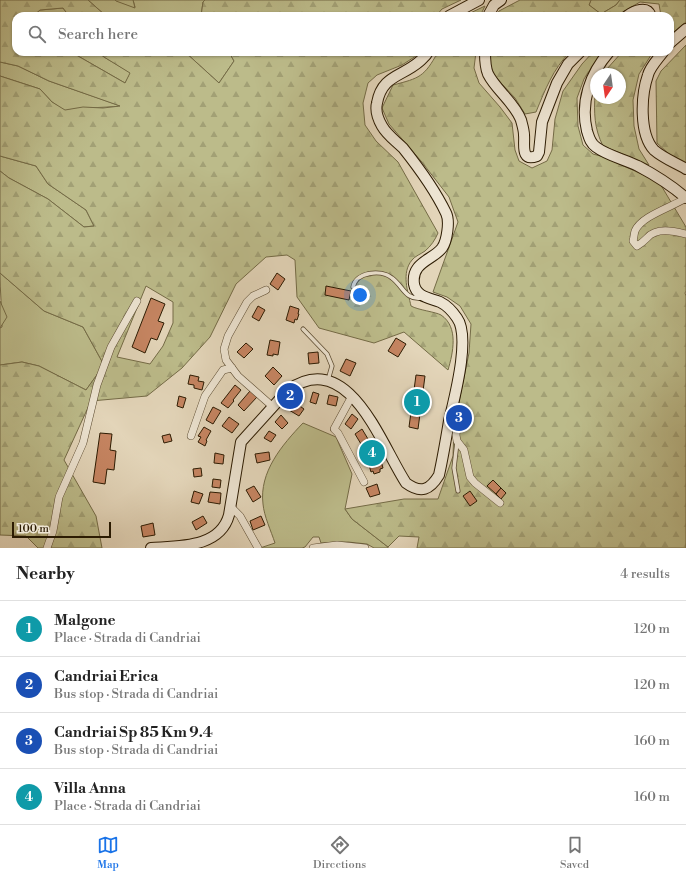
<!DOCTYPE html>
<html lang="en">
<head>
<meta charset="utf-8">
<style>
	body { margin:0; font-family:"Libre Bodoni",serif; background:#f2f2f2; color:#222 }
	.compass { position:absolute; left:590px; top:68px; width:36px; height:36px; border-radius:50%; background:#fff; box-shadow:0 1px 3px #0004; rotate:193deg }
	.scale { position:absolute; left:12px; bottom:10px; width:99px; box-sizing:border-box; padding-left:4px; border:2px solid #2c1b02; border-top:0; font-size:11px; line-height:14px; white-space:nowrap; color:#2c1b02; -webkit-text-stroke:3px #ede4d2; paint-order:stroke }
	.you { position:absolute; left:360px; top:295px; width:14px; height:14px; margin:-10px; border:3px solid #fff; border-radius:50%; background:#1a73e8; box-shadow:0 0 0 6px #1a73e833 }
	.badge { display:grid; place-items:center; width:26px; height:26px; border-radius:50%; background:#1a73e8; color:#fff; font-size:13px; font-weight:700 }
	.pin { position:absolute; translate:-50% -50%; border:2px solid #fff; box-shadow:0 1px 4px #0006 }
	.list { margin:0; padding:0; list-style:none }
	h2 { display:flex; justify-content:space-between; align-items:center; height:52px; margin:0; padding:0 16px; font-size:17px }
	h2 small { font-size:13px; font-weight:400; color:#767676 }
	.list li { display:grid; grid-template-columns:26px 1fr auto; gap:12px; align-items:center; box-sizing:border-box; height:56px; padding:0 16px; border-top:1px solid #e0e0e0 }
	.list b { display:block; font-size:15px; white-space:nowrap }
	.list p { margin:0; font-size:13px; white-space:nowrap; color:#767676 }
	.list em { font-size:13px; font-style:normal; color:#767676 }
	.icon { flex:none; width:22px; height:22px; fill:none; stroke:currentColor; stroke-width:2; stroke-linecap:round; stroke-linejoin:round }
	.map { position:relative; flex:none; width:686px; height:548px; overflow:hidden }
	.search { position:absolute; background:#fff; box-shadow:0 1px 3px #0004; left:12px; right:12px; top:12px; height:44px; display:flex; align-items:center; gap:10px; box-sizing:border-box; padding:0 14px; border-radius:12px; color:#767676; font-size:15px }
	.sheet { height:276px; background:#fff }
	nav { display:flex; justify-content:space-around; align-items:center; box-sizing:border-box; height:56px; border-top:1px solid #e0e0e0; background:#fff; font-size:11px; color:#767676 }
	nav a { display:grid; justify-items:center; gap:2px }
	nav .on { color:#1a73e8 }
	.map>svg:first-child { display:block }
	.green { fill:#bcbb8a; stroke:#746b46 }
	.forest { fill:url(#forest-firs); stroke:#746b46; fill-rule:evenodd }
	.building { fill:#c68562; stroke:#2c1b02 }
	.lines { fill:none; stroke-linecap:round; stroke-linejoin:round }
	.service-casing { stroke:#5a4a30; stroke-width:5 }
	.minor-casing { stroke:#5a4a30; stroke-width:8 }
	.secondary-casing { stroke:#2c1b02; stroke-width:12 }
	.service { stroke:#ede4d2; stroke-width:3.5 }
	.minor { stroke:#ede4d2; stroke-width:7 }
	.secondary { stroke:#ede4d2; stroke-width:10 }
</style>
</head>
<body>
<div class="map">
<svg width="686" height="548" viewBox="0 0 686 548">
	<defs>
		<pattern id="forest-firs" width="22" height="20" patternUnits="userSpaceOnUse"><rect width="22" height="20" fill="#bcbb8a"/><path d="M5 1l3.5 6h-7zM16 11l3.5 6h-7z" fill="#a2a075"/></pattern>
	</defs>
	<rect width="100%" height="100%" fill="#e3d5b9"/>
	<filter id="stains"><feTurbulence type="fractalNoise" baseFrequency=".005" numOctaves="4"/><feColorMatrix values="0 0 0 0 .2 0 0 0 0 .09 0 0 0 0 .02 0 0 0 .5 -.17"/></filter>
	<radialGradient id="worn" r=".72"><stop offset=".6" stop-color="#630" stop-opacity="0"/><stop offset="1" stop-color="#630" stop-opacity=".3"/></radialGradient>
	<g class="green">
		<polygon points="88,0 115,0 135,7 133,0 205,0 203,2 201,16 106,16"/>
		<polygon points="591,0 620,0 616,5 601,14 589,5"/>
		<polygon points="63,8 69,16 33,16 40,10"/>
		<polygon points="71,52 98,52 104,57 131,73 125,83"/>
		<polygon points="185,52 229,52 234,61 219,83"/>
		<path d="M0,62L18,66L49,81L121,106C102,108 84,107 65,111L52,102L40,89L0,76Z"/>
		<polygon points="0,156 36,166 48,184 86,210 94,226 84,227 48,199 9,178 0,171"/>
		<path d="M0,273L44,311L83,327L104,365L86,390L39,366L22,362L0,365V328L2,327C2,309 0,292 0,273Z"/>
		<path d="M303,423L336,437L352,474L345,509L352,519L388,547V548H374L367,544L348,542L321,543L319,537H313L305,547L302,548H260L275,543C271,531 264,516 263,504C259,472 282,445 303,423Z"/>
	</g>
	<g class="forest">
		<path d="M0,0H88L106,16H69L63,8L40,10L33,16H16V30L14,32L16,34V52H71L125,83L130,73L104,57L98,52H185L219,83L234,61L229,52H419V54L402,65L377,75L368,83L363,103L365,125L376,141L398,162L438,233C435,240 431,246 425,251C421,254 415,256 412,260C401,273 408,292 411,306C418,310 436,312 441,315C459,327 453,353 448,370L404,332L374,343L319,328L297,297L295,260L287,255L266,257L236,284L210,337L182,368L147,396L91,401L64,460L96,516L102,548H38L26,536L0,535V365L22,362L39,366L86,390L104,365L83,327L44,311L0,273V171L9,178L48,199L84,227L94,226L86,210L48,184L36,166L0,156V76L40,89L52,102L65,110L83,107L103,108L120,106L49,81L18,66L0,62ZM146,286L173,302V323L163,346L150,364L117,357Z"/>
		<polygon points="115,0 133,0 135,8 116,1"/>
		<polygon points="205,0 461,0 442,9 436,16 201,16 203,2"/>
		<polygon points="520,0 591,0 589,5 601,14 616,5 620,0 686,0 686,22 670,35 670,16 661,16 659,4 640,2 616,16 496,16 499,11"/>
		<polygon points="485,6 480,16 464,16"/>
		<polygon points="686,45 686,164 669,154 657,143 656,81 661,71"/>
		<path d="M438,52H476L474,68L479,83L500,107L512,123L515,150L519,161L532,168L547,161L552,150L555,119L563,91L582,64L593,52H602L584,79L577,98L578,126L583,145L593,154L604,157L659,182L686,227V291L685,293L686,296V548H417L419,537L399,536L388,547L352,519L345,509L404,499H438L453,456L454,426L469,353L471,324L460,306L447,297L433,292L458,222L449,197L421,161L389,124L382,108L393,85C420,78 424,77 438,52Z"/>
		<path d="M489,52H570C553,69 545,90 536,112L525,114L515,98L501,83L491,71Z"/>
		<path d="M622,52H653L639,74L633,100L634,126L639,149L649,165L603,146C594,128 594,113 595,93L596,91V98H620V74H604L606,70Z"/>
		<polygon points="0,301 7,317 0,328"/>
	</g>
	<g class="building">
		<polygon points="277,273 285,279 278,290 270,284"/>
		<polygon points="326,286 351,291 349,300 325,295"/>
		<polygon points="151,298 165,304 158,321 164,323 157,340 151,338 145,353 132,347"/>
		<polygon points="258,306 265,310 259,321 252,317"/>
		<polygon points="290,306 299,309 298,314 299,314 297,320 295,319 294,323 286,320"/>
		<polygon points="396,338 406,344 398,357 388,351"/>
		<polygon points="270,340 280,342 278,355 273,354 273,356 267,355"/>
		<polygon points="246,343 253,349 244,358 237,352"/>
		<polygon points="318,352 319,363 309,364 308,353"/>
		<polygon points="346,359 356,363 350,376 340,371"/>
		<polygon points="273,367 282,376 274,385 265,376"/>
		<polygon points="190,375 199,377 198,381 204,382 202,390 194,388 194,385 188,384"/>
		<polygon points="416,375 425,376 418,429 409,427"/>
		<polygon points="235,385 241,390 233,400 234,401 228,408 221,403"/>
		<polygon points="250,391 257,397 244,411 238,405"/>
		<polygon points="313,392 319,394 316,404 310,402"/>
		<polygon points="329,395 338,397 336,406 327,404"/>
		<polygon points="179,396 186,398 183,408 177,406"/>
		<polygon points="294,402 304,409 299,416 289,410"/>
		<polygon points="213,407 221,411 213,424 206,420"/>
		<polygon points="352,414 358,419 351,429 345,424"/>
		<polygon points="281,415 288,423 282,429 275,422"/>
		<polygon points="229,417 239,424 232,433 222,426"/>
		<polygon points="204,427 211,431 206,440 207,441 205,446 198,442 201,437 198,436"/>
		<polygon points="362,429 368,439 361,444 355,434"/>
		<polygon points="269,431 276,435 271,442 264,438"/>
		<polygon points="100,433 112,434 110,450 116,451 114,470 107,469 105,484 93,482"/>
		<polygon points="170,434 172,441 164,443 162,436"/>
		<polygon points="374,447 378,454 371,459 366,452"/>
		<polygon points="269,452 270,460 257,463 255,454"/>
		<polygon points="215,453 224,455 223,464 214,463"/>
		<polygon points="381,461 383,468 380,469 380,472 374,474 373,471 371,472 369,465"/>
		<polygon points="201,468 202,476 194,477 193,469"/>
		<polygon points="213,479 221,480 220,488 212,487"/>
		<polygon points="493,480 501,488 496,494 487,486"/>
		<polygon points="377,484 380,494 370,497 366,488"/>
		<polygon points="254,486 261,497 253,502 246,490"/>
		<polygon points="501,488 506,493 501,499 496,494"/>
		<polygon points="194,491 203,494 199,504 191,502"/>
		<polygon points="470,491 477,501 470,506 463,496"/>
		<polygon points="210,492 221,493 220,504 208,502"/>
		<polygon points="203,516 207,523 196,530 192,522"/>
		<polygon points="261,516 265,525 253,530 250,521"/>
		<polygon points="153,523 155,535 143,537 141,526"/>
	</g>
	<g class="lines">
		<g class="service-casing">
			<g id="service">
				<path d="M353,287C356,272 381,269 392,278C403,286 405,300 421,298"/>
				<polyline points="303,329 327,354 332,366 328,380"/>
				<polyline points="457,442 454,468 458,491"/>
			</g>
		</g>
		<g class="minor-casing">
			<g id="minor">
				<path d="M686,198C672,207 641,216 635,231C634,234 634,238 633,241L637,246C642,243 643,242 647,238C656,227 674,231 686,234"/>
				<polyline points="266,290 253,296 247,302 228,336 224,349 226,360 238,376 272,406"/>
				<polyline points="352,396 334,429 338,433 364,482"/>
				<polyline points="451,414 457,426 456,435 457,441 464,450 470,477 475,483 500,503"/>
				<polyline points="191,436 205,396 223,370 232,368"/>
				<polyline points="231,507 240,516 258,548"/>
				<polyline points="47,548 53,531 59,497 83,443 97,385 111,347 137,301"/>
				<polyline points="313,548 337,545 365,548"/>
			</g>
		</g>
		<g class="secondary-casing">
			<g id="secondary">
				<polyline points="449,16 479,0"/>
				<polyline points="488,16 494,5 501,0"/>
				<path d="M627,16C634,11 647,5 651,16"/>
				<polyline points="670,43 686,29"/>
				<path d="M485,52C485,59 485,67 488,74C496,90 514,102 521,120C522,124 524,130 524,135C525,144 520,162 537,156L539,152L542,122L557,83L568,64L580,52"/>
				<path d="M609,52C590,74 580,102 587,131C589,137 590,143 596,147C608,156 624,159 638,166C655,175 671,185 686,198"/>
				<path d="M663,52C658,59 650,67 648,75C641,95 639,134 654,150C663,158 676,163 686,169"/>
				<path d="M151,548C179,546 220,548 229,515L241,442L288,390C349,347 381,445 406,483C421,494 430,490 439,475C443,457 446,439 449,421C454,399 471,337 457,318C453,312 446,305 440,302C430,298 416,297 414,284C411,262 433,260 442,248C447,241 450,221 446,213C435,190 419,168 403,148C396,141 387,135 382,126C378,119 375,111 377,103C382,75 402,77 420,61C423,58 426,56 428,52"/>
			</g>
		</g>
		<use href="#service" class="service"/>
		<use href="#minor" class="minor"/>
		<use href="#secondary" class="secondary"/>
	</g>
	<rect width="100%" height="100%" filter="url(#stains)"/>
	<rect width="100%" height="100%" fill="url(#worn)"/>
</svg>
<svg class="compass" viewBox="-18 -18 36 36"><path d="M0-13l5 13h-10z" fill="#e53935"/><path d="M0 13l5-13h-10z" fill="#767676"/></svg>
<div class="scale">100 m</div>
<div class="you"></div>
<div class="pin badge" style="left:417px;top:402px;background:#0f9aa8">1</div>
<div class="pin badge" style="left:290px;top:396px;background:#1a4fb4">2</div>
<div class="pin badge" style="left:459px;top:418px;background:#1a4fb4">3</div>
<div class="pin badge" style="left:372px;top:453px;background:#0f9aa8">4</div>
<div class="search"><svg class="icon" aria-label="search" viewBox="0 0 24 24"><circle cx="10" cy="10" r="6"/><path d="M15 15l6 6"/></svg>Search here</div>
</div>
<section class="sheet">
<h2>Nearby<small>4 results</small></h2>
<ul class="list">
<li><span class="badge" style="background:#0f9aa8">1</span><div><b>Malgone</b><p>Place · Strada di Candriai</p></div><em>120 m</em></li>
<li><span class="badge" style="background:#1a4fb4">2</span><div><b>Candriai Erica</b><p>Bus stop · Strada di Candriai</p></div><em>120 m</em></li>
<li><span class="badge" style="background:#1a4fb4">3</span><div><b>Candriai Sp 85 Km 9.4</b><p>Bus stop · Strada di Candriai</p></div><em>160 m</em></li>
<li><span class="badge" style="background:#0f9aa8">4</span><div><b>Villa Anna</b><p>Place · Strada di Candriai</p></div><em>160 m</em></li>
</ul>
</section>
<nav>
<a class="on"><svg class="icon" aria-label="map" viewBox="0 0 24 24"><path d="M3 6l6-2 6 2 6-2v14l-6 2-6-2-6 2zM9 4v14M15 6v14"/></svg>Map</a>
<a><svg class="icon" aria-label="directions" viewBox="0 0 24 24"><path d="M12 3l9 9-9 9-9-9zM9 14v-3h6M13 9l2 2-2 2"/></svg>Directions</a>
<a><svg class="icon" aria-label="saved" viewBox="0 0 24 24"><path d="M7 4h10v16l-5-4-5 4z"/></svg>Saved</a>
</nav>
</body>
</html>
